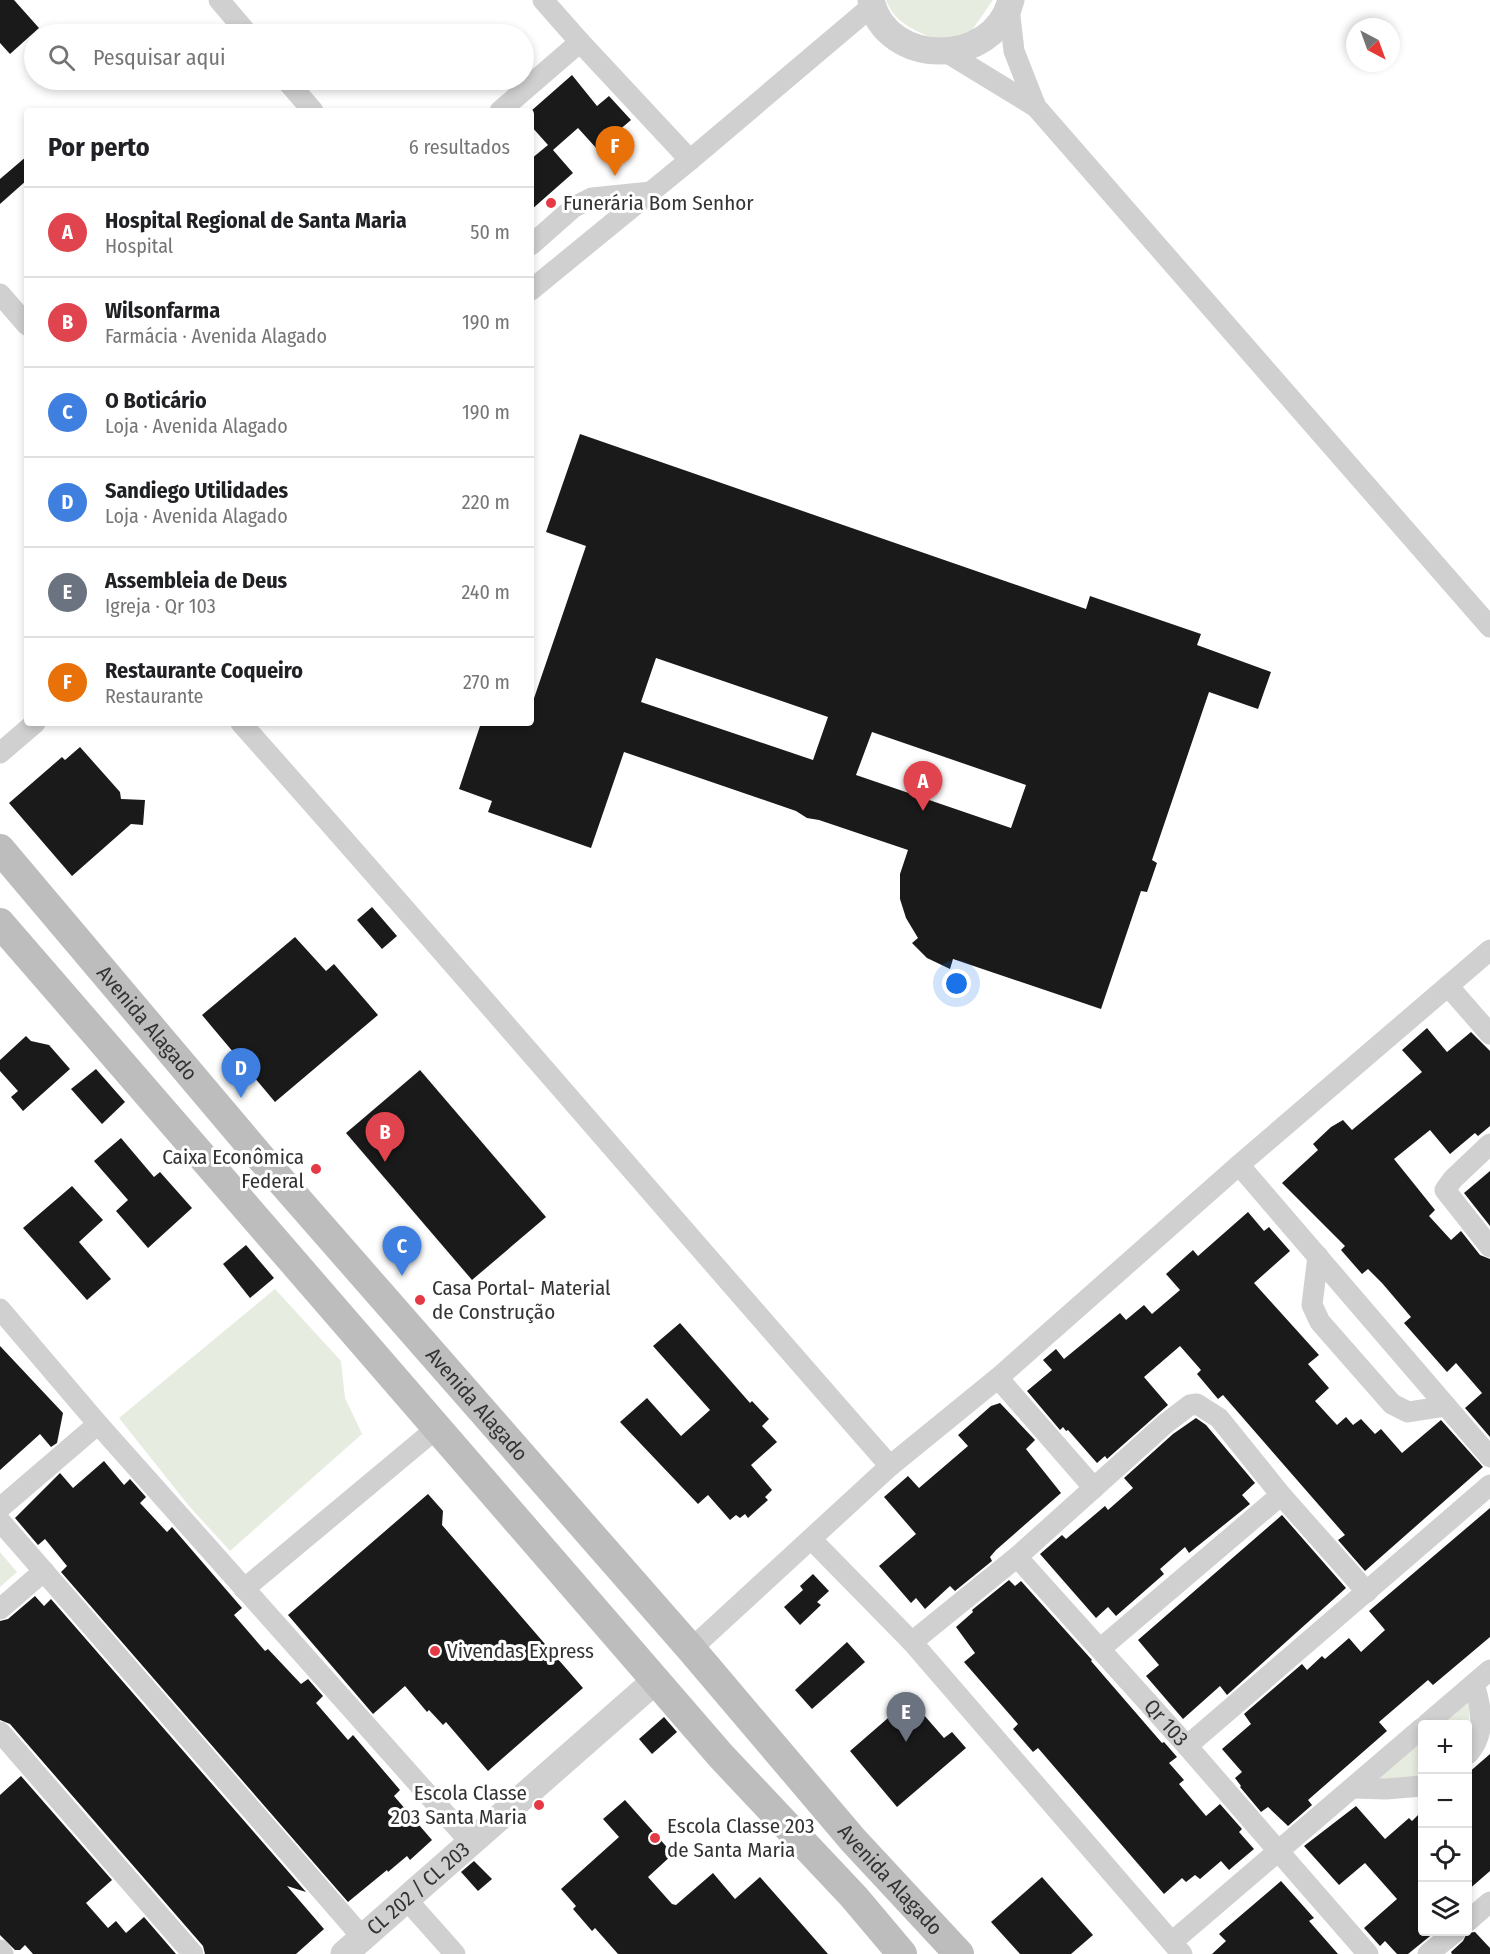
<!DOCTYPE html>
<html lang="pt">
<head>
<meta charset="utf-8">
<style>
	body { margin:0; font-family:"Fira Sans Condensed",sans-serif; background:#f2f2f2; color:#202124 }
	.controls { position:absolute; right:18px; bottom:18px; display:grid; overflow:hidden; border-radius:6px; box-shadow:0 3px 9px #0003 }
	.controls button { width:54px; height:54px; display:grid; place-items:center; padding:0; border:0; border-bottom:2px solid #e0e0e0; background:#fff; color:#202124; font:30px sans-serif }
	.compass { position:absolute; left:1346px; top:18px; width:54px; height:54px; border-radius:50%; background:#fff; box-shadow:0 3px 9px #0003; rotate:139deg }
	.you { position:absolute; left:957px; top:984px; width:21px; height:21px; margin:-15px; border:4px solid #fff; border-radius:50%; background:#1a73e8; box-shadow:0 0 0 9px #1a73e833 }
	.badge { display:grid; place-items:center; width:39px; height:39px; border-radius:50%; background:#1a73e8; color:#fff; font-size:20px; font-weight:700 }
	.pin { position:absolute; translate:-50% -50px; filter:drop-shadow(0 2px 3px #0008) }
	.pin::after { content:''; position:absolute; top:32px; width:21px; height:18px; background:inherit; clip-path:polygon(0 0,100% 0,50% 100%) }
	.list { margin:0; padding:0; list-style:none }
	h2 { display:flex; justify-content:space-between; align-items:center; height:78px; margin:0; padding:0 24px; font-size:26px }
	h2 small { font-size:20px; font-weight:400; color:#757577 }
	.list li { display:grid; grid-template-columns:39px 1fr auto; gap:18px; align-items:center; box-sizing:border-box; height:90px; padding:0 24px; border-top:2px solid #e0e0e0 }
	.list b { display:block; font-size:22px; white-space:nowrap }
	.list p { margin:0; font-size:20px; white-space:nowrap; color:#757577 }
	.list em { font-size:20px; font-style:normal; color:#757577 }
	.icon { flex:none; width:33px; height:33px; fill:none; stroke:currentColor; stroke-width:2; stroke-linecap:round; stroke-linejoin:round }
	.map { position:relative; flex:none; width:1490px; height:1954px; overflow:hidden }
	.search { position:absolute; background:#fff; box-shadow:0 3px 9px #0003; left:24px; top:24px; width:510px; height:66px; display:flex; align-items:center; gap:15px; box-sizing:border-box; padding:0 21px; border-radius:33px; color:#757577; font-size:22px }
	.panel { position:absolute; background:#fff; box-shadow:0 3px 9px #0003; left:24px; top:108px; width:510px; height:618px; border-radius:6px }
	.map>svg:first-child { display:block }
	.green { fill:#e6ecdf }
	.building { fill:#1a1a1a; fill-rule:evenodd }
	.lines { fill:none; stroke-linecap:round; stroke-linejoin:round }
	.minor { stroke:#d0d0d0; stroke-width:21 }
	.tertiary { stroke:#d0d0d0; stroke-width:27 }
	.secondary { stroke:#bdbdbd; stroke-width:30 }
	.poi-dot { fill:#e63946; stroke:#fff; stroke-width:2 }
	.labels { text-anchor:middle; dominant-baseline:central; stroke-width:6; stroke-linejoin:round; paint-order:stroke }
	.poi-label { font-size:21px; fill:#333; stroke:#fff; text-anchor:start }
	.street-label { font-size:21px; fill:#333; stroke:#fff }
</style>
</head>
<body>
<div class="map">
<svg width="1490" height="1954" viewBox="0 0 1490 1954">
	<rect width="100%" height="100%" fill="#fff"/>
	<g class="green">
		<path d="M886,0H993L970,33L942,42C919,32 895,25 886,0Z"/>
		<polygon points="275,1289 341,1361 345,1398 362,1434 230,1551 189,1506 119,1418"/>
		<polygon points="0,1552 17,1572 0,1587"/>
		<polygon points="1471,1692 1468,1743 1468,1724 1432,1724"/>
		<polygon points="1422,1732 1422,1778 1366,1782"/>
	</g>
	<g class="building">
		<polygon points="0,0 14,0 39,28 10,54 0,43"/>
		<polygon points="572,75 597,106 609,96 631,120 597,149 578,128 553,150 573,173 531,210 531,159 548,145 531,126 531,111"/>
		<polygon points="27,156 27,180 0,204 0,179"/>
		<path d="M580,434L1086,609L1090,596L1201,634L1197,645L1271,672L1258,709L1209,692L1152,860L1157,863L1147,892L1141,891L1101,1009L953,959L950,969L927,958L912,943L918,938L906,918L900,899V874L908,850L819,820L807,818L796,811L624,752L591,848L488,812L492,801L459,789L481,723H531V707L586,546L546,532ZM656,658L828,717L813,760L641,702ZM872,732L1026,785L1011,828L856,775Z"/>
		<polygon points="80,747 120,792 121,799 145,800 143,825 131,824 72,876 9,803 62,757 65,760"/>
		<polygon points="372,907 397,936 382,949 357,920"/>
		<polygon points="295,937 326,971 334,964 378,1015 275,1102 202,1015"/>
		<polygon points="1427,1028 1447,1052 1471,1032 1490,1051 1490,1126 1478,1136 1475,1133 1450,1154 1430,1130 1394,1159 1435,1210 1429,1216 1451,1240 1461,1231 1480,1255 1490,1259 1490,1437 1465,1408 1482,1393 1456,1363 1447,1372 1404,1323 1411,1317 1382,1283 1368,1269 1362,1274 1341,1250 1345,1246 1282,1183 1318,1150 1313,1144 1331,1127 1343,1120 1352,1130 1422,1072 1402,1050"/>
		<polygon points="26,1036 31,1041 49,1045 70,1069 23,1111 11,1097 18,1091 0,1071 0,1060"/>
		<polygon points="96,1069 125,1102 102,1124 71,1089"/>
		<polygon points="420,1070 546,1217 472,1280 346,1133"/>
		<polygon points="121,1138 154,1177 160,1172 192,1208 148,1248 116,1211 128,1200 94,1161"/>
		<polygon points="1490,1171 1490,1226 1464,1193"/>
		<polygon points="72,1186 103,1220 79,1242 111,1279 87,1300 23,1228"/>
		<polygon points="1248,1212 1264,1231 1269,1227 1290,1251 1254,1283 1319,1355 1308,1364 1329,1388 1315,1401 1337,1425 1346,1417 1353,1425 1361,1419 1375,1434 1381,1429 1402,1453 1441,1420 1483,1467 1365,1571 1338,1540 1345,1535 1223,1395 1218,1399 1197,1374 1201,1370 1180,1346 1144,1377 1168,1405 1107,1459 1105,1456 1097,1463 1068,1430 1066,1431 1063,1427 1060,1430 1027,1391 1052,1370 1043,1360 1056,1349 1064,1359 1120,1313 1126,1320 1144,1305 1152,1314 1180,1290 1166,1274 1193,1250 1198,1256"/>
		<polygon points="246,1245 274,1278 250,1298 223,1264"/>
		<polygon points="680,1323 750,1403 752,1401 769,1419 762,1426 777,1442 751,1465 772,1490 765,1497 768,1500 748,1518 745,1514 740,1518 736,1515 730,1520 708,1495 698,1504 620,1422 647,1398 681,1436 710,1410 653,1346"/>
		<polygon points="0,1346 63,1413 57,1443 51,1447 40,1434 0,1470"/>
		<polygon points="1000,1403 1035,1440 1026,1449 1061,1493 996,1550 990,1557 992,1561 955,1591 950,1586 925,1609 916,1598 911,1603 879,1566 916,1534 884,1497 908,1476 919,1488 968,1446 958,1435 991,1406"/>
		<polygon points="1196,1418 1206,1425 1255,1483 1242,1495 1250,1504 1189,1553 1185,1547 1160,1569 1164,1574 1116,1616 1108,1607 1096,1618 1040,1554 1062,1535 1066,1539 1105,1506 1108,1510 1133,1488 1124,1478 1173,1434"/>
		<polygon points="104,1461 124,1485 130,1479 146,1497 140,1503 167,1532 172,1527 242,1608 234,1615 265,1651 268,1649 301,1684 308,1679 323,1696 316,1703 348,1740 353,1735 400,1790 394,1796 432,1840 410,1860 407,1856 388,1872 387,1870 348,1902 61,1572 67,1566 45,1539 38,1545 15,1518 60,1473 73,1488"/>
		<polygon points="428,1494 443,1511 442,1525 583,1688 488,1771 446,1722 443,1725 429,1710 427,1712 405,1686 373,1714 288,1615"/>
		<polygon points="1490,1508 1490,1637 1433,1685 1428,1680 1379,1722 1387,1731 1308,1800 1312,1805 1288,1826 1268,1807 1261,1812 1240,1787 1241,1786 1235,1778 1242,1772 1222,1749 1251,1724 1244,1714 1302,1664 1307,1670 1322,1656 1325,1659 1349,1638 1361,1652 1385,1630 1369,1611"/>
		<polygon points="1282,1515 1346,1588 1227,1695 1220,1686 1183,1719 1146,1676 1159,1665 1138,1640"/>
		<polygon points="813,1574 829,1591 817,1602 821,1605 800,1625 784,1607 803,1590 800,1586"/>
		<polygon points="1009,1580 1015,1586 1021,1581 1092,1660 1091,1661 1162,1743 1164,1742 1177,1757 1169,1763 1184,1780 1179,1784 1206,1816 1220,1804 1242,1829 1239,1832 1254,1849 1229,1870 1221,1861 1200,1879 1195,1875 1186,1882 1182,1878 1164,1894 1038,1748 1033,1752 1013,1729 1018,1724 964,1662 975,1653 956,1627 973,1612 972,1610"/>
		<polygon points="35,1596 44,1606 51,1599 306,1892 287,1886 324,1929 296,1954 205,1954 203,1946 10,1724 0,1720 0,1621 8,1619"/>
		<polygon points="847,1642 865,1662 812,1709 795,1690"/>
		<polygon points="910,1699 944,1738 952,1732 966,1748 897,1807 850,1751"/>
		<polygon points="664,1717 677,1732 652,1754 639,1739"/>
		<polygon points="1490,1754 1490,1871 1467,1891 1467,1774"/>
		<polygon points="21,1776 112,1880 86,1903 108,1928 116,1921 126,1933 144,1917 176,1954 33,1954 25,1945 20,1950 15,1950 0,1935 0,1795"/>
		<polygon points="625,1800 673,1854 648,1877 672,1904 676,1905 713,1873 735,1899 760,1877 828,1954 618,1954 595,1928 592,1931 573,1909 576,1906 561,1889 619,1837 603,1819"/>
		<polygon points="1356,1806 1385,1839 1409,1818 1412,1821 1422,1811 1422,1932 1435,1932 1408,1954 1397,1954 1385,1941 1380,1946 1364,1928 1397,1899 1365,1863 1339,1885 1304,1846"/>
		<polygon points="474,1861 492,1879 478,1891 461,1872"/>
		<polygon points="1042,1877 1093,1935 1071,1954 1020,1954 991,1922"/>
		<polygon points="1281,1881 1314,1918 1309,1921 1338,1954 1212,1954 1226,1941 1219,1934"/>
		<polygon points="1475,1932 1490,1948 1490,1954 1452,1954 1451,1952 1463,1941 1467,1933"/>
	</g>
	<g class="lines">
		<g class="minor">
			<polyline points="219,0 248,34"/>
			<polyline points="543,0 580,42"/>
			<polyline points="946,52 1036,107 1014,51 1009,8"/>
			<polyline points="286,80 313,111"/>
			<polyline points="1036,107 1490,627"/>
			<polyline points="500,111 580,42 690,160"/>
			<polyline points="531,245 574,207 592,198 651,192"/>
			<polyline points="531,290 690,160 872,6"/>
			<polyline points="0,294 27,325"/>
			<path d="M241,723C460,969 673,1219 890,1466"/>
			<polyline points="0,753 35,723"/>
			<polyline points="1448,986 1490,1034"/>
			<polyline points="1490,1144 1453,1179 1445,1190 1490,1247"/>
			<polyline points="1239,1165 1490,1457"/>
			<polyline points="1318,1256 1312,1305 1320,1322 1392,1404 1408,1412 1446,1406"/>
			<polyline points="0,1309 98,1424 472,1844"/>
			<polyline points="998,1378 1094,1488"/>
			<polyline points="0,1508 98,1424"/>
			<polyline points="0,1521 363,1938"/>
			<polyline points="811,1539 912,1642 1182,1954"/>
			<polyline points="1017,1557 1165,1424 1190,1405 1197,1404 1219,1418 1281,1495 1367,1592"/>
			<polyline points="244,1589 437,1428"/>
			<polyline points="0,1609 44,1571"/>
			<path id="s1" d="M912,1642L1017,1557L1187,1746L1490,1485"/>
			<polyline points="691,1649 890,1466 998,1378 1239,1165 1490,950"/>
			<polyline points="1100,1649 1281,1495"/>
			<polyline points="1427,1724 1490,1670"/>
			<polyline points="0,1732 193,1954"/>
			<polyline points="1187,1746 1368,1954"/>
			<path d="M1468,1754C1486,1734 1482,1709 1474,1684"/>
			<polyline points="1353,1788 1386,1789 1422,1786"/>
			<polyline points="407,1900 455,1954"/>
			<polyline points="1468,1921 1490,1902"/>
			<polyline points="1172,1942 1422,1728"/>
			<polyline points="0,1950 3,1954"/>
			<polyline points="1428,1954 1455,1932"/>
		</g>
		<g class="tertiary">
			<path d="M871,0C886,68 994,68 1011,0"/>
			<path id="s2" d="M344,1954L656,1680"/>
		</g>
		<g class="secondary">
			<path id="s3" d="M0,849L261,1158L691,1649L853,1840L959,1954"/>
			<polyline points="0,923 721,1756 854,1897 902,1954"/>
		</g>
	</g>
	<g class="poi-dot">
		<circle cx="551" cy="203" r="6"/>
		<circle cx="316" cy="1169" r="6"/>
		<circle cx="420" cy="1300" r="6"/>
		<circle cx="435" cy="1651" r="6"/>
		<circle cx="539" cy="1805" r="6"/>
		<circle cx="655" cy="1838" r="6"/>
	</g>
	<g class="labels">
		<g class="poi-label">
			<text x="563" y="203">Funerária Bom Senhor</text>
			<text x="304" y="1157" text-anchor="end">Caixa Econômica<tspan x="304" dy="24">Federal</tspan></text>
			<text x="432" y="1288">Casa Portal- Material<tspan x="432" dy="24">de Construção</tspan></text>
			<text x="447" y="1651">Vivendas Express</text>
			<text x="527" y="1793" text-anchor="end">Escola Classe<tspan x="527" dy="24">203 Santa Maria</tspan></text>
			<text x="667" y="1826">Escola Classe 203<tspan x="667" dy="24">de Santa Maria</tspan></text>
		</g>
		<g class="street-label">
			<text stroke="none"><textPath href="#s3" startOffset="228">Avenida Alagado</textPath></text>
			<text stroke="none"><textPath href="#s3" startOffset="732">Avenida Alagado</textPath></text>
			<text stroke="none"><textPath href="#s1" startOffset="358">Qr 103</textPath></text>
			<text stroke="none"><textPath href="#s3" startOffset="1362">Avenida Alagado</textPath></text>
			<text stroke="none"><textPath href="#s2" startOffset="99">CL 202 / CL 203</textPath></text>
		</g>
	</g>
</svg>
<div class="controls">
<button>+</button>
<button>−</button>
<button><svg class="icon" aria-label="locate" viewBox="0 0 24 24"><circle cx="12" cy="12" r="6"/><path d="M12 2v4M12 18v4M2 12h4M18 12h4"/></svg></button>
<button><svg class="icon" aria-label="layers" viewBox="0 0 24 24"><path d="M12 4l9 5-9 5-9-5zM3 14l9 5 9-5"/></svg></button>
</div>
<svg class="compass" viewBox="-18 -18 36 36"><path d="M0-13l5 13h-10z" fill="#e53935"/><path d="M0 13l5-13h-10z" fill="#757577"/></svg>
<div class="you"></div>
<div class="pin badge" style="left:923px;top:811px;background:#e0444e">A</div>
<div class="pin badge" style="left:385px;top:1162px;background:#e0444e">B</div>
<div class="pin badge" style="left:402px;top:1276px;background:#3f7fe0">C</div>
<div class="pin badge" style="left:241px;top:1098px;background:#3f7fe0">D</div>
<div class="pin badge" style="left:906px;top:1742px;background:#6b7280">E</div>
<div class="pin badge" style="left:615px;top:176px;background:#e8710a">F</div>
<div class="search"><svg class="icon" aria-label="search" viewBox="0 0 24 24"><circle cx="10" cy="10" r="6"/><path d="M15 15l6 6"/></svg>Pesquisar aqui</div>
<section class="panel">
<h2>Por perto<small>6 resultados</small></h2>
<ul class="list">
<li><span class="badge" style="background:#e0444e">A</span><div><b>Hospital Regional de Santa Maria</b><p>Hospital</p></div><em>50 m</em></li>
<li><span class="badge" style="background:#e0444e">B</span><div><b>Wilsonfarma</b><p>Farmácia · Avenida Alagado</p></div><em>190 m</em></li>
<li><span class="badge" style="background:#3f7fe0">C</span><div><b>O Boticário</b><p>Loja · Avenida Alagado</p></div><em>190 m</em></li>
<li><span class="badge" style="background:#3f7fe0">D</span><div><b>Sandiego Utilidades</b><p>Loja · Avenida Alagado</p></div><em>220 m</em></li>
<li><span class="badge" style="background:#6b7280">E</span><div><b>Assembleia de Deus</b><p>Igreja · Qr 103</p></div><em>240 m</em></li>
<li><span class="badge" style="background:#e8710a">F</span><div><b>Restaurante Coqueiro</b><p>Restaurante</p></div><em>270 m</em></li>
</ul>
</section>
</div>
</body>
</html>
